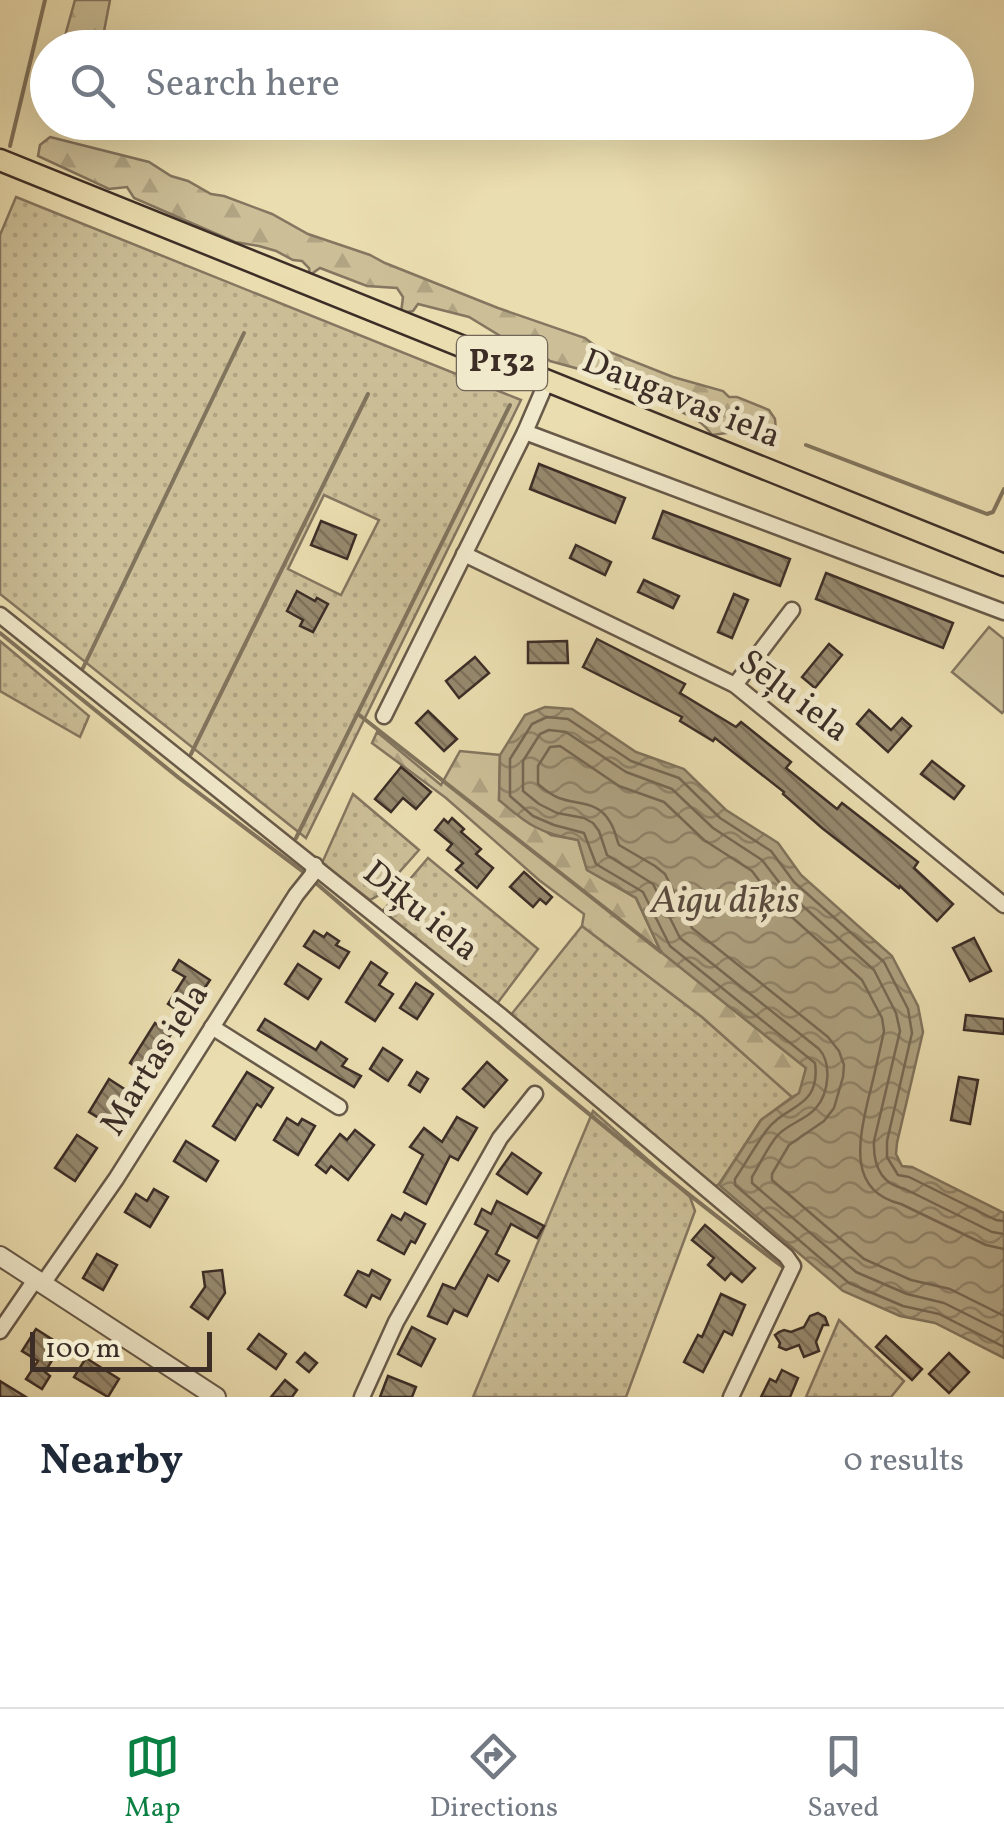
<!DOCTYPE html>
<html lang="en">
<head>
<meta charset="utf-8">
<style>
	body { margin:0; font-family:Vollkorn,serif; background:#f2f2f3; color:#1f2937 }
	.scale { position:absolute; left:30px; bottom:25px; width:182px; box-sizing:border-box; padding-left:10px; border:5px solid #3c2e27; border-top:0; font-size:28px; line-height:35px; white-space:nowrap; color:#3c2e27; -webkit-text-stroke:8px #f1e9cb; paint-order:stroke }
	.list { margin:0; padding:0; list-style:none }
	h2 { display:flex; justify-content:space-between; align-items:center; height:130px; margin:0; padding:0 40px; font-size:42px }
	h2 small { font-size:32px; font-weight:400; color:#747a83 }
	.icon { flex:none; width:55px; height:55px; fill:none; stroke:currentColor; stroke-width:2; stroke-linecap:round; stroke-linejoin:round }
	.map { position:relative; flex:none; width:1004px; height:1397px; overflow:hidden }
	.search { position:absolute; background:#fff; box-shadow:0 10px 40px #0002; left:30px; right:30px; top:30px; height:110px; display:flex; align-items:center; gap:25px; box-sizing:border-box; padding:0 35px; border-radius:55px; color:#747a83; font-size:38px }
	.sheet { height:310px; background:#fff }
	nav { display:flex; justify-content:space-around; align-items:center; box-sizing:border-box; height:140px; border-top:2px solid #e0e1e3; background:#fff; font-size:28px; color:#747a83 }
	nav a { display:grid; justify-items:center; gap:5px }
	nav .on { color:#0b8043 }
	.map>svg:first-child { display:block }
	.grass { fill:url(#grass-dots); stroke:#847660; stroke-width:2.5; fill-rule:evenodd }
	.forest { fill:url(#forest-firs); stroke:#847660; stroke-width:2.5 }
	.garden { fill:#ccbf98; stroke:#847660; stroke-width:2.5 }
	.water { fill:url(#water-waves); stroke:#81745d; stroke-width:2.5 }
	.lines { fill:none; stroke-linecap:round; stroke-linejoin:round }
	.shore { stroke:#766854; stroke-width:2.5 }
	.stream { stroke:#81745d; stroke-width:4 }
	.building { fill:url(#building-back-hatch); stroke:#3c2e27; stroke-width:2.5 }
	.minor-casing { stroke:#685a49; stroke-width:19 }
	.tertiary-casing { stroke:#685a49; stroke-width:22 }
	.primary-casing { stroke:#3c2e27; stroke-width:25 }
	.minor { stroke:#f1e9cb; stroke-width:14 }
	.tertiary { stroke:#f1e9cb; stroke-width:18 }
	.primary { stroke:#eaddaf; stroke-width:20 }
	.labels { text-anchor:middle; dominant-baseline:central; stroke-width:10; stroke-linejoin:round; paint-order:stroke }
	.shield { fill:#f1e9cb; stroke:#726658; stroke-width:2.5 }
	.shield-label { font-size:32px; font-weight:bold; fill:#3c2e27 }
	.street-label { font-size:35px; fill:#3c2e27; stroke:#f1e9cb }
	.water-label { font-size:38px; font-style:italic; fill:#594b3e; stroke:#f1e9cb }
</style>
</head>
<body>
<div class="map">
<svg width="1004" height="1397" viewBox="0 0 1004 1397">
	<defs>
		<pattern id="grass-dots" width="8" height="8" patternUnits="userSpaceOnUse" patternTransform="scale(2.5)"><rect width="8" height="8" fill="#ccbf98"/><path d="M2 2h.1M6 6h.1" fill="none" stroke="#b0a483" stroke-width="1.8" stroke-linecap="round"/></pattern>
		<pattern id="forest-firs" width="22" height="20" patternUnits="userSpaceOnUse" patternTransform="scale(2.5)"><rect width="22" height="20" fill="#ccbf98"/><path d="M5 1l3.5 6h-7zM16 11l3.5 6h-7z" fill="#b0a483"/></pattern>
		<pattern id="water-waves" width="16" height="10" patternUnits="userSpaceOnUse" patternTransform="scale(2.5)"><rect width="16" height="10" fill="#afa281"/><path d="M0 5q4-4 8 0t8 0" fill="none" stroke="#90846a"/></pattern>
		<pattern id="building-back-hatch" width="6" height="6" patternUnits="userSpaceOnUse" patternTransform="scale(2.5)"><rect width="6" height="6" fill="#96896e"/><path d="M-1 5l2 2M0 0l6 6M5-1l2 2" fill="none" stroke="#7c705a"/></pattern>
	</defs>
	<rect width="100%" height="100%" fill="#eaddaf"/>
	<filter id="stains"><feTurbulence type="fractalNoise" baseFrequency=".002" numOctaves="4"/><feColorMatrix values="0 0 0 0 .2 0 0 0 0 .09 0 0 0 0 .02 0 0 0 .5 -.17"/></filter>
	<radialGradient id="worn" r=".72"><stop offset=".6" stop-color="#630" stop-opacity="0"/><stop offset="1" stop-color="#630" stop-opacity=".3"/></radialGradient>
	<g class="grass">
		<path d="M16,197L521,400L306,838L0,594V235ZM324,495L379,520L341,595L288,569Z"/>
		<polygon points="0,641 89,716 80,737 0,691"/>
		<polygon points="353,794 419,850 379,895 370,900 322,863"/>
		<polygon points="428,858 538,949 496,1005 381,913"/>
		<polygon points="582,926 702,1017 792,1097 761,1120 719,1184 712,1188 510,1016"/>
		<polygon points="593,1111 690,1197 695,1211 626,1397 473,1397"/>
		<polygon points="839,1320 904,1381 891,1397 806,1397"/>
	</g>
	<g class="forest">
		<polygon points="75,0 110,0 101,47 62,47"/>
		<path d="M50,137L149,162L171,176L188,181L211,194L224,196L272,214L308,234L370,255L385,263L498,308L585,338L597,347L673,377L723,391L729,397H737L769,410L775,419L776,432C765,439 752,432 740,427L734,432L712,435C701,419 689,416 673,408C661,402 651,392 638,388C629,385 624,389 615,388V381L608,377L550,361L533,348L507,340L469,317L418,304L413,311L401,313L403,297L397,288L367,286L320,268L310,275L309,268L302,261L293,260L276,251L259,246L235,242L134,198L127,187L109,189L38,156L40,145Z"/>
		<polygon points="377,732 441,785 460,751 500,755 499,800 551,835 578,840 587,870 636,898 661,952 806,1068 800,1093 792,1097 702,1017 582,926 584,914 539,880 446,798 372,743"/>
	</g>
	<polygon class="garden" points="989,627 1004,639 1004,711 1002,713 952,672"/>
	<path class="water" d="M545,707L572,709L636,752L684,769L726,810L778,843L801,875L892,956L918,1006L923,1032L897,1143L896,1154L902,1166L912,1167L1004,1213V1358L935,1323L900,1316L843,1291L719,1185L761,1120L799,1093L806,1068L661,952L636,898L587,870L578,840C539,833 528,825 499,800L500,755L525,715Z"/>
	<g class="lines">
		<g class="shore">
			<path d="M1004,1221L996,1220L909,1177L898,1175L887,1157V1141L912,1033L908,1009L884,962L794,882L771,851L720,818L679,778L631,761L568,719L547,717L532,724L510,759V796L533,816L554,825L584,833L596,864L643,892L670,946L815,1063C821,1109 785,1104 766,1131C755,1146 746,1163 735,1179V1185L849,1283L903,1306L939,1314L1004,1347"/>
			<path d="M1004,1234L992,1232L905,1189C881,1184 873,1165 874,1141L900,1031L896,1013L874,970L785,890L762,860L713,828L672,789L626,772L566,732L549,730L540,734L523,761V791L539,804L557,813L584,818L593,823L599,831L607,855L653,884L680,938L819,1049C832,1063 829,1093 816,1108C806,1120 787,1124 777,1136C767,1148 760,1164 752,1177V1183L856,1272L907,1294L944,1303L1004,1333"/>
			<path d="M1004,1249L986,1245L901,1204C847,1191 859,1140 868,1100C874,1077 879,1054 884,1031L882,1018L862,980L775,902L752,871L704,840L664,802L619,786L560,746L550,747L538,766V784C545,790 551,795 559,798C578,805 599,801 610,822C615,829 616,838 619,845L655,866L665,874L692,928L828,1037L839,1051L844,1065L843,1077L834,1108L824,1121L789,1145L772,1174V1180L864,1259L911,1280L950,1289L1004,1316"/>
		</g>
		<g class="stream">
			<polyline points="10,146 45,0"/>
			<polyline points="806,445 987,514 993,512 1004,489"/>
			<polyline points="0,633 179,778 302,871"/>
			<polyline points="83,668 244,333"/>
			<polyline points="358,714 661,952"/>
			<polyline points="191,754 368,394"/>
			<polyline points="296,838 510,405"/>
			<path d="M317,884C470,1015 622,1146 783,1267"/>
		</g>
	</g>
	<g class="building">
		<polygon points="539,464 625,498 615,523 530,489"/>
		<polygon points="663,511 790,559 780,586 653,538"/>
		<polygon points="321,521 356,535 347,559 311,545"/>
		<polygon points="576,545 611,562 605,575 570,558"/>
		<polygon points="826,573 953,623 943,648 816,599"/>
		<polygon points="644,580 679,596 673,608 638,592"/>
		<polygon points="297,591 315,601 317,598 328,604 313,632 300,626 303,620 287,611"/>
		<polygon points="734,594 748,600 732,638 718,632"/>
		<polygon points="597,639 685,684 680,693 736,727 741,722 791,762 786,768 837,809 842,803 918,862 914,868 953,904 937,921 900,886 899,888 822,828 783,794 784,792 715,738 713,741 680,721 682,717 583,667"/>
		<polygon points="567,641 568,663 528,663 528,642"/>
		<polygon points="829,644 842,655 815,688 802,677"/>
		<polygon points="475,657 489,673 459,698 446,681"/>
		<polygon points="869,710 891,730 902,718 911,726 888,752 857,724"/>
		<polygon points="428,711 457,739 444,751 416,723"/>
		<polygon points="932,761 964,786 954,799 921,774"/>
		<polygon points="401,767 431,792 416,809 403,798 391,812 375,799"/>
		<polygon points="452,818 464,829 461,832 481,849 476,854 493,868 477,888 456,870 463,863 447,850 452,844 435,830 444,819 448,823"/>
		<polygon points="524,872 552,897 546,904 540,899 533,907 510,887"/>
		<polygon points="314,931 324,937 327,933 339,941 336,945 349,952 339,968 304,946"/>
		<polygon points="974,938 991,971 970,981 953,948"/>
		<polygon points="179,960 210,980 186,1016 168,1004 185,977 173,970"/>
		<polygon points="371,962 387,973 379,985 393,994 375,1021 346,1002"/>
		<polygon points="298,964 321,979 308,999 285,984"/>
		<polygon points="416,983 433,994 417,1019 400,1008"/>
		<polygon points="966,1015 1004,1019 1004,1034 964,1030"/>
		<polygon points="265,1019 316,1050 321,1042 347,1059 342,1066 361,1076 354,1087 258,1030"/>
		<polygon points="155,1023 171,1034 146,1074 130,1063"/>
		<polygon points="383,1048 402,1060 388,1081 370,1069"/>
		<polygon points="487,1062 507,1080 484,1107 463,1089"/>
		<polygon points="247,1072 273,1088 261,1107 257,1104 235,1140 213,1126"/>
		<polygon points="417,1072 428,1079 420,1092 409,1085"/>
		<polygon points="959,1077 978,1080 970,1124 951,1120"/>
		<polygon points="109,1079 132,1094 112,1126 89,1112"/>
		<polygon points="457,1117 477,1128 458,1160 450,1156 426,1204 404,1192 423,1155 410,1147 424,1128 442,1142"/>
		<polygon points="287,1118 298,1125 302,1119 315,1126 298,1155 274,1140"/>
		<polygon points="355,1130 374,1145 348,1180 331,1166 326,1173 316,1165 340,1134 347,1140"/>
		<polygon points="77,1135 97,1148 75,1181 55,1168"/>
		<polygon points="186,1141 218,1161 206,1181 174,1161"/>
		<polygon points="512,1153 541,1173 527,1194 497,1174"/>
		<polygon points="154,1189 168,1197 150,1227 125,1212 136,1194 147,1201"/>
		<polygon points="497,1201 544,1226 537,1238 511,1224 496,1254 509,1261 498,1281 488,1275 467,1316 454,1310 447,1324 428,1316 443,1284 455,1289 488,1231 475,1224 482,1209 491,1214"/>
		<polygon points="405,1213 425,1224 415,1243 411,1241 404,1254 378,1240 392,1215 401,1220"/>
		<polygon points="705,1225 755,1268 742,1282 731,1273 725,1280 708,1265 714,1258 692,1240"/>
		<polygon points="97,1254 117,1265 103,1290 83,1278"/>
		<polygon points="222,1270 225,1293 208,1319 191,1307 205,1287 203,1272"/>
		<polygon points="372,1270 390,1280 380,1299 372,1295 366,1307 345,1295 358,1271 369,1276"/>
		<polygon points="721,1294 745,1305 732,1335 724,1331 703,1372 684,1362 698,1335 702,1337"/>
		<polygon points="818,1313 825,1317 828,1325 823,1325 816,1342 819,1351 804,1357 799,1345 786,1350 779,1347 780,1343 775,1335 779,1332 784,1330 791,1332 804,1327 810,1316"/>
		<polygon points="412,1327 435,1339 421,1366 398,1354"/>
		<polygon points="36,1329 61,1345 45,1372 50,1376 42,1389 26,1379 38,1361 22,1351"/>
		<polygon points="259,1334 286,1354 276,1369 248,1349"/>
		<polygon points="886,1336 922,1369 912,1380 876,1347"/>
		<polygon points="305,1353 317,1363 309,1372 297,1362"/>
		<polygon points="949,1353 969,1372 949,1393 929,1374"/>
		<polygon points="86,1358 119,1379 108,1397 74,1377"/>
		<polygon points="782,1370 798,1378 790,1397 761,1397 770,1379 776,1382"/>
		<polygon points="388,1376 416,1387 412,1397 380,1397"/>
		<polygon points="285,1380 297,1390 292,1397 271,1397"/>
		<polygon points="0,1381 26,1397 0,1397"/>
	</g>
	<g class="lines">
		<g class="minor-casing">
			<g id="minor">
				<polyline points="525,432 1004,612"/>
				<polyline points="464,554 735,685 1004,905"/>
				<polyline points="0,615 502,1017 786,1256 793,1266 731,1397"/>
				<polyline points="735,685 792,610"/>
				<polyline points="384,716 525,432 547,381"/>
				<polyline points="212,1027 339,1107"/>
				<polyline points="42,1285 116,1179 296,895 312,875 315,865"/>
				<polyline points="0,1331 35,1280"/>
				<polyline points="362,1397 396,1322 500,1138 535,1094"/>
			</g>
		</g>
		<g class="tertiary-casing">
			<polyline id="tertiary" points="0,1256 216,1397"/>
		</g>
		<g class="primary-casing">
			<polyline id="primary" points="0,160 1004,565"/>
		</g>
		<use href="#minor" class="minor"/>
		<use href="#tertiary" class="tertiary"/>
		<use href="#primary" class="primary"/>
	</g>
	<g class="labels">
		<rect class="shield" x="457" y="336" width="90" height="54" rx="8"/>
		<g class="shield-label">
			<text x="502" y="363">P132</text>
		</g>
		<g class="street-label">
			<text transform="translate(681 400) rotate(22)">Daugavas iela</text>
			<text transform="translate(793 697) rotate(37)">Sēļu iela</text>
			<text transform="translate(420 912) rotate(39)">Dīķu iela</text>
			<text transform="translate(156 1060) rotate(-58)">Martas iela</text>
		</g>
		<g class="water-label">
			<text x="725" y="902">Aigu dīķis</text>
		</g>
	</g>
	<rect width="100%" height="100%" filter="url(#stains)"/>
	<rect width="100%" height="100%" fill="url(#worn)"/>
</svg>
<div class="scale">100 m</div>
<div class="search"><svg class="icon" aria-label="search" viewBox="0 0 24 24"><circle cx="10" cy="10" r="6"/><path d="M15 15l6 6"/></svg>Search here</div>
</div>
<section class="sheet">
<h2>Nearby<small>0 results</small></h2>
<ul class="list">
</ul>
</section>
<nav>
<a class="on"><svg class="icon" aria-label="map" viewBox="0 0 24 24"><path d="M3 6l6-2 6 2 6-2v14l-6 2-6-2-6 2zM9 4v14M15 6v14"/></svg>Map</a>
<a><svg class="icon" aria-label="directions" viewBox="0 0 24 24"><path d="M12 3l9 9-9 9-9-9zM9 14v-3h6M13 9l2 2-2 2"/></svg>Directions</a>
<a><svg class="icon" aria-label="saved" viewBox="0 0 24 24"><path d="M7 4h10v16l-5-4-5 4z"/></svg>Saved</a>
</nav>
</body>
</html>
